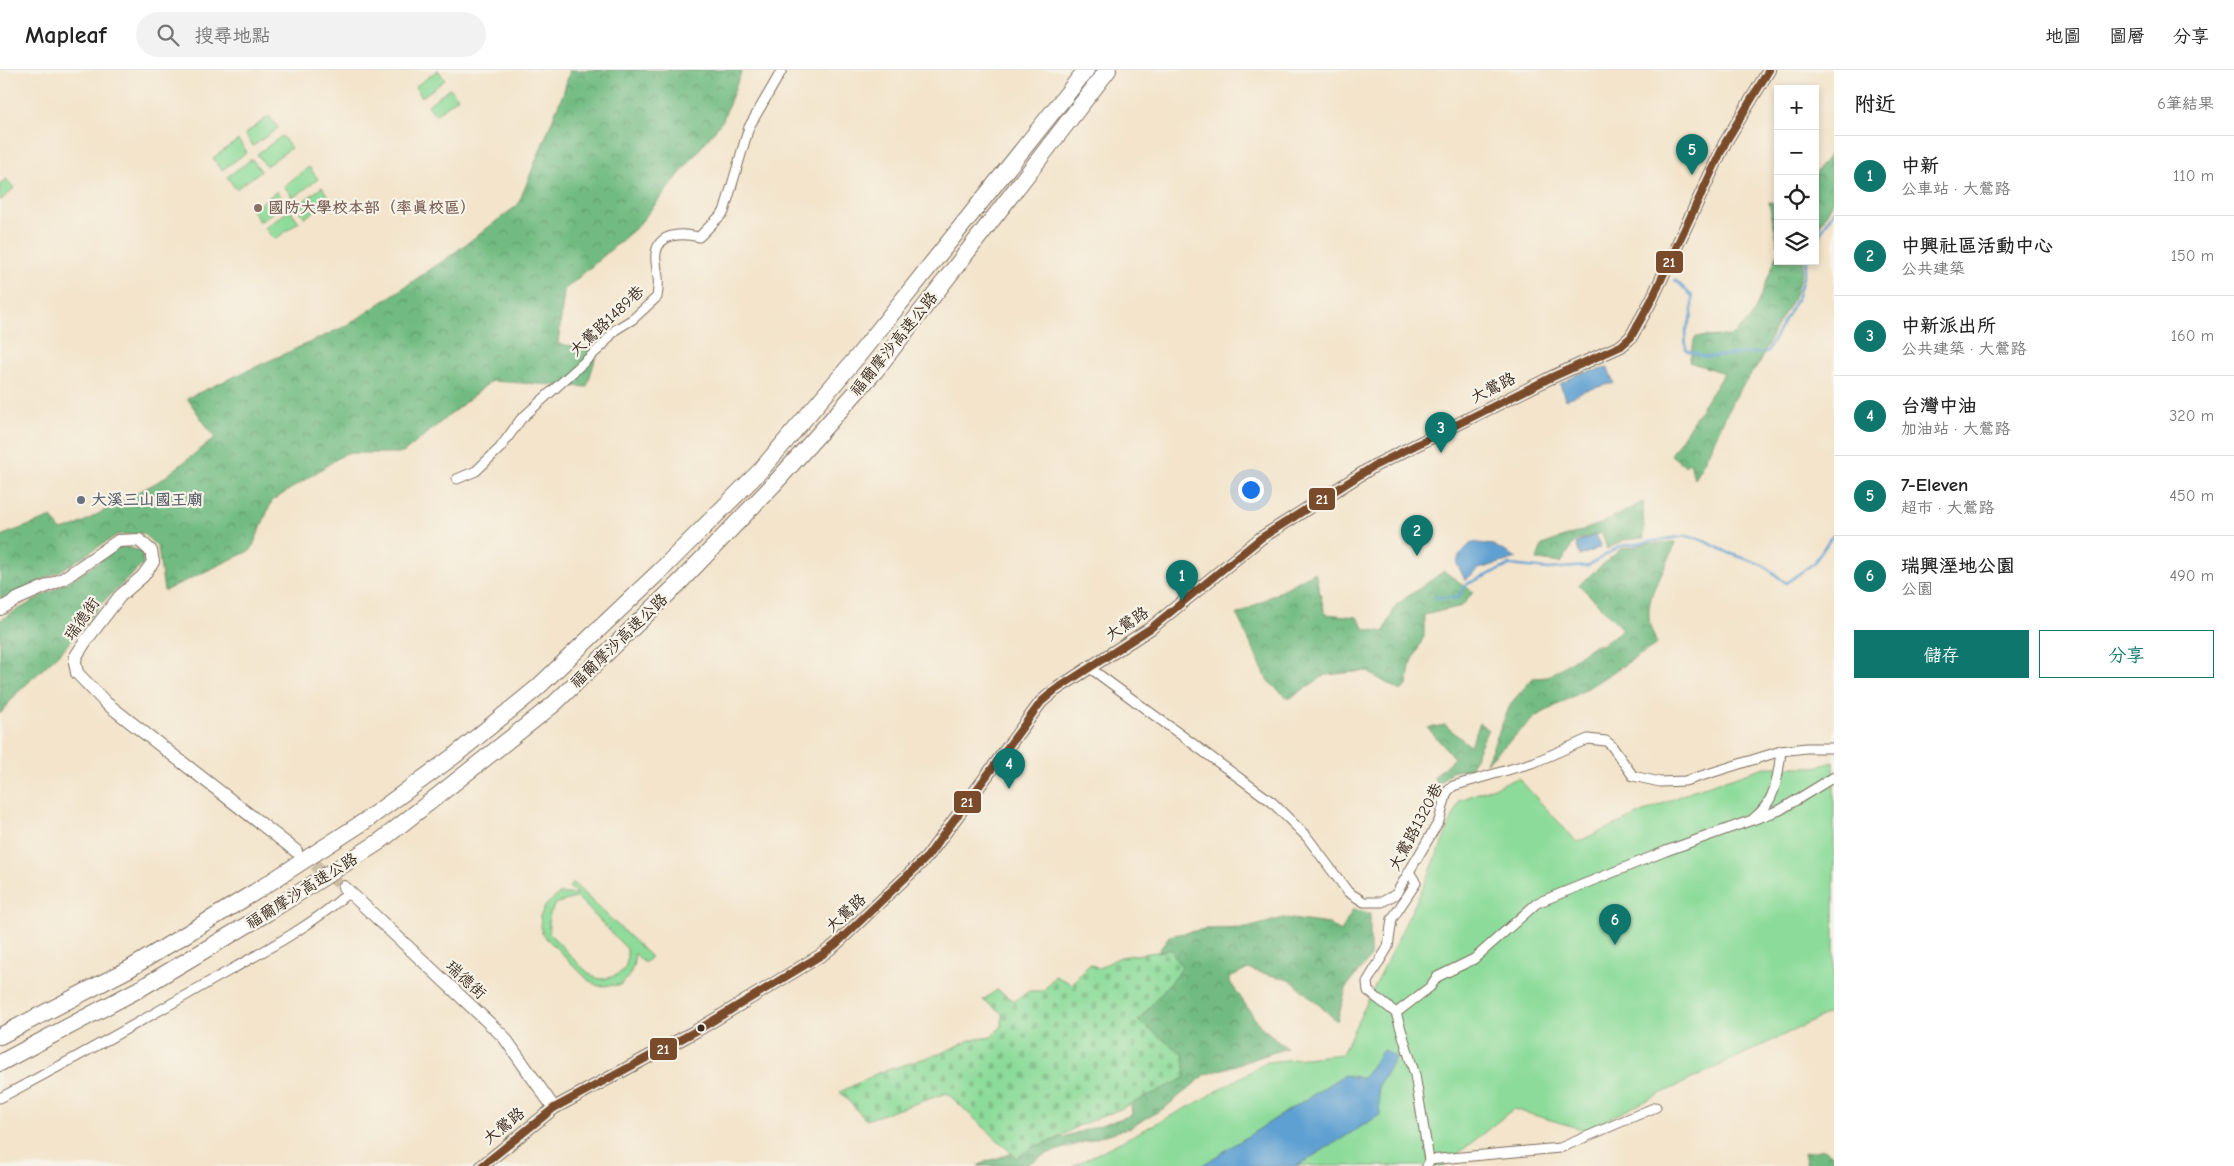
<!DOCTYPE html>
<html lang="zh-TW">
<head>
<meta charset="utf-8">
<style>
	body { margin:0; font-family:"Comic Neue","LXGW WenKai TC",sans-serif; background:#f2f2f2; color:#222 }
	.controls { position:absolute; right:15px; top:15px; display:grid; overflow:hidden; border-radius:0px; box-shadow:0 2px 8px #0003 }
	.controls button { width:45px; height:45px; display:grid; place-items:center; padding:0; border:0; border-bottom:1px solid #e0e0e0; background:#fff; color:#222; font:25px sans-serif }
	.you { position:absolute; left:1250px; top:419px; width:18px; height:18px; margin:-12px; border:4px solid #fff; border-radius:50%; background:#1a73e8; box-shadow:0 0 0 8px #1a73e833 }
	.badge { display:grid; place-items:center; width:32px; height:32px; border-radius:50%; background:#0f766e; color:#fff; font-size:16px; font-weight:700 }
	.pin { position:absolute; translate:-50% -41px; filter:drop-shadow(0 1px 2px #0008) }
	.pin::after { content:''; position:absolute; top:26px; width:18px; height:15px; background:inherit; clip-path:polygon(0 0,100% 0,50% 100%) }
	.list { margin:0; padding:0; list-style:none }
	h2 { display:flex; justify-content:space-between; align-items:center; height:65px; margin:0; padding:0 20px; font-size:21px }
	h2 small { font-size:16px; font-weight:400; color:#767676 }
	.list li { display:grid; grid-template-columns:32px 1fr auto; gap:15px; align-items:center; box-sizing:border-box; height:80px; padding:0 20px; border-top:1px solid #e0e0e0 }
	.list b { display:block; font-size:19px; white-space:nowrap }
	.list p { margin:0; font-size:16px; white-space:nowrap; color:#767676 }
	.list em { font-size:16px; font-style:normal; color:#767676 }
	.actions { display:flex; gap:10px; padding:15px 20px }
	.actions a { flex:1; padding:11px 0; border:1px solid #0f766e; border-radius:0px; text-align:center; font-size:18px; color:#0f766e }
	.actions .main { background:#0f766e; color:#fff }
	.icon { flex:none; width:28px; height:28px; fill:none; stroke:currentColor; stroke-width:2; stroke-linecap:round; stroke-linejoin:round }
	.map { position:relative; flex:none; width:1834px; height:1096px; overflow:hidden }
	header { display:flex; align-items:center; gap:30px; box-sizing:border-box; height:70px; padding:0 25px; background:#fff; border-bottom:1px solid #e0e0e0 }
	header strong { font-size:24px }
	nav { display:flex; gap:28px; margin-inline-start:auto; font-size:18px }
	.search { width:350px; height:45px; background:#f2f2f2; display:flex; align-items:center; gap:12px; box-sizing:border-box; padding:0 18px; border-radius:28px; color:#767676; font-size:19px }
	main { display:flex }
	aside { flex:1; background:#fff }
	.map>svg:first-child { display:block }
	.forest { fill:url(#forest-crowns); stroke:#567250 }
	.cemetery { fill:url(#cemetery-stones); stroke:#64825c }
	.park { fill:#8cdb9a; stroke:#64825c; fill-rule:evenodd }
	.water { fill:#5fa0d2; stroke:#4d6578 }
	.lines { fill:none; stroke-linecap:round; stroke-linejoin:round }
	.stream { stroke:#5fa0d2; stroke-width:2.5 }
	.secondary-tunnel { stroke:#cebfa8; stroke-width:12; stroke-dasharray:12 6; stroke-linecap:butt }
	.street-casing { stroke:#7b6b5b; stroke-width:11 }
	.secondary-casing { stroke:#7b6b5b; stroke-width:14 }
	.highway-casing { stroke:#7b6b5b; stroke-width:18 }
	.street { stroke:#fff; stroke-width:9 }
	.secondary { stroke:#fff; stroke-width:12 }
	.highway { stroke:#fff; stroke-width:16 }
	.bus-1-casing { stroke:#f7f3e8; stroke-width:11 }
	.bus-1 { stroke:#7a4b2a; stroke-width:8 }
	.education-dot { fill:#8d6e63; stroke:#f7f3e8; stroke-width:2 }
	.worship-dot { fill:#6b7280; stroke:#f7f3e8; stroke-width:2 }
	.bus-dot { fill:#3b2a1e; stroke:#f7f3e8; stroke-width:2 }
	.labels { text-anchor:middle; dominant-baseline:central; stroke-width:4.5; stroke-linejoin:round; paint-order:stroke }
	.education-label { font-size:16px; font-weight:bold; fill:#785e54; stroke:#f7f3e8; text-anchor:start }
	.street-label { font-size:16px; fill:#3b2a1e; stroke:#f7f3e8 }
	.worship-label { font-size:16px; font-weight:bold; fill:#5b616d; stroke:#f7f3e8; text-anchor:start }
	.line-badge { stroke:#f7f3e8; stroke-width:2 }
	.badge-label { font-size:14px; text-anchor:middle; font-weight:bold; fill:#fff }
</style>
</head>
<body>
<header>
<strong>Mapleaf</strong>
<div class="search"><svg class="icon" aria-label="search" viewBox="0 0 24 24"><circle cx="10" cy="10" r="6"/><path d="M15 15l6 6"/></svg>搜尋地點</div>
<nav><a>地圖</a><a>圖層</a><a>分享</a></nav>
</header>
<main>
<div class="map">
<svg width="1834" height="1096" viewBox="0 0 1834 1096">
	<defs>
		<pattern id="forest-crowns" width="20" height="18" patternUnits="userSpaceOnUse" patternTransform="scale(1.25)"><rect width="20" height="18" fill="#71bb82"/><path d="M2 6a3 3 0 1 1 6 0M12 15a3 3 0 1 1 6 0" fill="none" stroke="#5e986a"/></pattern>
		<pattern id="cemetery-stones" width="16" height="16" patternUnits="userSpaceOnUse" patternTransform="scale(1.25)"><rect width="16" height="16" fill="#8cdb9a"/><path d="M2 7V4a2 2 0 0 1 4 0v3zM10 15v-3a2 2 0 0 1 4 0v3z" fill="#7abc84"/></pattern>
	</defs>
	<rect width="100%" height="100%" fill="#f7f3e8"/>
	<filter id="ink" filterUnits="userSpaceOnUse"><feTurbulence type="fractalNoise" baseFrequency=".02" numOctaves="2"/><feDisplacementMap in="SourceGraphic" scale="10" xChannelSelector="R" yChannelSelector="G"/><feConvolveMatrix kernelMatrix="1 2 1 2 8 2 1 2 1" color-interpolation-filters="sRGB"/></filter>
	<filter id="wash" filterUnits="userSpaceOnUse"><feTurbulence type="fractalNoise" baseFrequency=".0096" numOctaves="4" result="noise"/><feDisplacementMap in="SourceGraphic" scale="20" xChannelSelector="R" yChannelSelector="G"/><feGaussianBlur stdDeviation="1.12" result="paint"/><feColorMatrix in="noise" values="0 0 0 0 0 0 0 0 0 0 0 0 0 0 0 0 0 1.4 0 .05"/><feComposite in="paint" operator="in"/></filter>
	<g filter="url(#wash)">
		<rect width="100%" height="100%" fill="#f3e4cb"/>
		<g class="forest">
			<polygon points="570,0 742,0 723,50 637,157 564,220 558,274 598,279 587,317 491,311 403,383 346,383 272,431 251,480 164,521 158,478 143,463 117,465 60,501 0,530 0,466 52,447 60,460 74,457 161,410 215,368 187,328 348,255 446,189 518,135 564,21"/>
			<polygon points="1834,79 1834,130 1815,165 1815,104"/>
			<polygon points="1769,132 1778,133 1778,175"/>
			<polygon points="1778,183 1778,191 1804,191 1795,225 1774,261 1759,293 1734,328 1706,388 1694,409 1690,392 1685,396 1671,385 1724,303 1689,292 1695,267 1732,266 1752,247"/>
			<polygon points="1643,432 1644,468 1624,470 1607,479 1602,463 1575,471 1561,493 1537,490 1542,475 1600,454"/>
			<path d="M1675,472C1669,498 1647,518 1649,547C1649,556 1654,566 1657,574L1583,621L1535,647L1486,693L1511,633L1533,608L1548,607L1596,574L1602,575L1623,559L1579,515L1621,479L1645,474Z"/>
			<polygon points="122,476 142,481 143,494 105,530 63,580 17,623 0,644 0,550 81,504"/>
			<polygon points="1444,501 1473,522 1462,536 1424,545 1424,566 1410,596 1407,616 1400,621 1366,601 1325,605 1289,629 1268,611 1237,545 1315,502 1325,544 1357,547 1365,559 1384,562 1396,535"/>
			<polygon points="1480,653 1488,659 1470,698 1451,702 1437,716 1434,707 1454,688 1428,658 1445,655 1470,676"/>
			<polygon points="1353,839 1370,843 1370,888 1347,916 1337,951 1292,911 1248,899 1228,909 1260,956 1287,978 1205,1005 1166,1037 1131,1057 1046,1084 1024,1096 978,1096 985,1092 1132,1045 1128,1007 1106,951 1142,907 1169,866 1205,859 1247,858 1284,848 1329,854 1341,862"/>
			<polygon points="1824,1079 1834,1086 1834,1096 1807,1096 1804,1083"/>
		</g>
		<polygon class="cemetery" points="1171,880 1182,898 1138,951 1184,985 1185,1008 1118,1040 1078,1056 1056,1069 1033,1077 1017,1088 947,1023 866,1050 840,1022 878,1003 942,983 970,970 991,967 1002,956 1002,943 983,930 997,920 1015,931 1029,921 1043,921 1055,906 1072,914 1089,894 1099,898 1120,887"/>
		<g class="park">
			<polygon points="438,0 445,10 422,27 415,17"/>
			<polygon points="450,18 458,28 435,45 428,35"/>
			<polygon points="269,46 278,58 253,76 245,64"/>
			<polygon points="282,66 291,78 266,96 257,84"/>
			<polygon points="238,70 247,82 222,100 213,88"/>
			<polygon points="252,89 261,101 236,119 227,107"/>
			<polygon points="309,97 318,109 293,128 284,116"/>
			<polygon points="6,109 14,118 0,131 0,114"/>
			<polygon points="322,117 330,129 305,148 297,136"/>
			<polygon points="277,121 285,133 260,152 252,140"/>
			<polygon points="290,140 299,152 274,170 265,158"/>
			<polygon points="1834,692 1834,941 1585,1060 1513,1039 1443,1096 1073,1096 1198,1032 1267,992 1342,984 1427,809 1460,730 1518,708 1577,772 1691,721 1765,697 1816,697"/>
			<path d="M573,813L651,887L644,893L635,883L633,897L627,909L620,915L598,916L588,910L542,864L540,846L546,835L559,824H577L569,817ZM575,828L581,831L627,879C627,891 628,900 616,905C609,908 601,911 594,907C583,900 560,874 549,863V846L555,834Z"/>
		</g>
		<g class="water">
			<polygon points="1608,298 1614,313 1583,321 1566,330 1560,314 1578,304"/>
			<polygon points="1595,465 1601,477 1580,486 1576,473"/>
			<polygon points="1472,472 1493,475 1517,488 1479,499 1465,510 1457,494 1459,485"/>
			<polygon points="1383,980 1396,987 1378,1017 1380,1045 1297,1096 1201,1096 1344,1005 1363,1008"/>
		</g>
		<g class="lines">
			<g class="stream">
				<polyline points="1815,173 1834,140"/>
				<polyline points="1675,210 1692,226 1692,246 1685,262 1686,280 1705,287 1767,282 1798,226 1807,191"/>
				<polyline points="1435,527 1457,528 1467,514 1510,495 1548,499 1588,496 1620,476 1686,466 1700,469 1729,483 1763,495 1786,513 1814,493 1834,463"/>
			</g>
		</g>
	</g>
	<g filter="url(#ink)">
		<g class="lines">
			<polyline class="secondary-tunnel" points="300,784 344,817"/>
			<g class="street-casing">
				<g id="street">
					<path d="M457,409L476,401L500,378L521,349L602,276L615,260L633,249L657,227C658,220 659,213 658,207C657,199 655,190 656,183C659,162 684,163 699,167L724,142L749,57L782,0"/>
					<polyline points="1090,598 1272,732 1307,767 1348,822 1364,832 1382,832 1396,824 1439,751 1447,722 1453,716 1535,692 1588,669 1606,671 1611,675 1633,706 1660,712 1685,711 1781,681 1806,678 1834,678"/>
					<path d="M1754,748C1776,731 1778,707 1781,681"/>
					<polyline points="1410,803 1416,813 1392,849 1388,877 1367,912 1368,921 1396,943 1415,1005 1429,1090 1427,1096"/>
					<polyline points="1396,943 1430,917 1437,907 1474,889 1537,833 1666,781 1780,740 1834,707"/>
					<path d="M0,1028C70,991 140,952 209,912C255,886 311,857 349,822"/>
					<polyline points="1429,1090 1560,1078 1656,1037"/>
				</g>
			</g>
			<g class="secondary-casing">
				<g id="secondary">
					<polyline points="0,539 17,529 63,509 118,471 139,470 151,481 153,492 143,506 120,526 87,569 76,586 75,592 77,603 106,633 296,781"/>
					<polyline points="344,817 504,967 554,1038"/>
					<polyline points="482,1096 554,1038 696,961 823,884 836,874 927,787 1041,632 1055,620 1151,558 1261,468 1374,396 1550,308 1621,276 1631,267 1652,229 1725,73 1769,0"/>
				</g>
			</g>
			<g class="highway-casing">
				<g id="highway">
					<polyline points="0,966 129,899 255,822 365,751 454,686 537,618 662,499 760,401 858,286 1086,0"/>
					<polyline points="0,993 141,918 267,843 379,772 554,634 679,513 775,413 875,301 1108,0"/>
				</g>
			</g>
			<use href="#street" class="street"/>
			<use href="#secondary" class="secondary"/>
			<use href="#highway" class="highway"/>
			<g class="bus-1-casing">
				<polyline id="bus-1" points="482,1096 554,1038 696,961 823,884 836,874 927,787 1041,632 1055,620 1151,558 1261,468 1374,396 1550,308 1621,276 1631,267 1652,229 1725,73 1769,0"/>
			</g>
			<use href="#bus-1" class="bus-1"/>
		</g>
	</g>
	<circle class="education-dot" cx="258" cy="138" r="5"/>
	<circle class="worship-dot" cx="81" cy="430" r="5"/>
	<circle class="bus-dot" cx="701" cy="958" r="4.5"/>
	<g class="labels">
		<g class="education-label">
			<text x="268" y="138">國防大學校本部（率真校區）</text>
		</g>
		<g class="street-label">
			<text transform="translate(607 251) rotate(-43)">大鶯路1489巷</text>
			<text transform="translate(894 274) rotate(-51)">福爾摩沙高速公路</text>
			<text transform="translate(1493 318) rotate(-27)">大鶯路</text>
			<text transform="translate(82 549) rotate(-55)">瑞德街</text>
			<text transform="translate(1127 554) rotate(-34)">大鶯路</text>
			<text transform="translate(619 571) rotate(-44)">福爾摩沙高速公路</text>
			<text transform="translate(1416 757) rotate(-62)">大鶯路1320巷</text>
			<text transform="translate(302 821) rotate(-32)">福爾摩沙高速公路</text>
			<text transform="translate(846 843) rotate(-43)">大鶯路</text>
			<text transform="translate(466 910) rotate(43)">瑞德街</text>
			<text transform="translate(504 1056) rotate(-39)">大鶯路</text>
		</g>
		<g class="worship-label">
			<text x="91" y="430">大溪三山國王廟</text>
		</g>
	</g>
	<g class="line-badge">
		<rect x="1655" y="180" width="29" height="24" rx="5" fill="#7a4b2a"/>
		<rect x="1308" y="417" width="28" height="24" rx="5" fill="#7a4b2a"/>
		<rect x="953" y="720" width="29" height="24" rx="5" fill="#7a4b2a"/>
		<rect x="649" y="967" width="29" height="24" rx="5" fill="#7a4b2a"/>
	</g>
	<g class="badge-label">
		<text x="1669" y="197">21</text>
		<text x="1322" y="434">21</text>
		<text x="967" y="737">21</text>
		<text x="663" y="984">21</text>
	</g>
</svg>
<div class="controls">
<button>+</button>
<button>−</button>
<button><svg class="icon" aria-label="locate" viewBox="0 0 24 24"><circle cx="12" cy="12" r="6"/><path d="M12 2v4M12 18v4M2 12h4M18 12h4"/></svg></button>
<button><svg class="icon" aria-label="layers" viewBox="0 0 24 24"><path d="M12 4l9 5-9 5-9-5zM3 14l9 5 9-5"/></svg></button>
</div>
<div class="you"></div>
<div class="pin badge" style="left:1182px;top:531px">1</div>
<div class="pin badge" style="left:1417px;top:486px">2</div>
<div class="pin badge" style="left:1441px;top:383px">3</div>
<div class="pin badge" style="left:1009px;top:719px">4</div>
<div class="pin badge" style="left:1692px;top:105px">5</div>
<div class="pin badge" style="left:1615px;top:875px">6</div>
</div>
<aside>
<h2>附近<small>6筆結果</small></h2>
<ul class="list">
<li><span class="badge">1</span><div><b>中新</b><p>公車站 · 大鶯路</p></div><em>110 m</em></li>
<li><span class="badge">2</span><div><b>中興社區活動中心</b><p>公共建築</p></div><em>150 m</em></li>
<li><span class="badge">3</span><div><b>中新派出所</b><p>公共建築 · 大鶯路</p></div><em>160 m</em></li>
<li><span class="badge">4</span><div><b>台灣中油</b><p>加油站 · 大鶯路</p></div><em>320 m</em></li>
<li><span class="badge">5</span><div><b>7-Eleven</b><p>超市 · 大鶯路</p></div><em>450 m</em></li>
<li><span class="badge">6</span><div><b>瑞興溼地公園</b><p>公園</p></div><em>490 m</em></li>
</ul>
<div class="actions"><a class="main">儲存</a><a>分享</a></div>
</aside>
</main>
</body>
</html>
